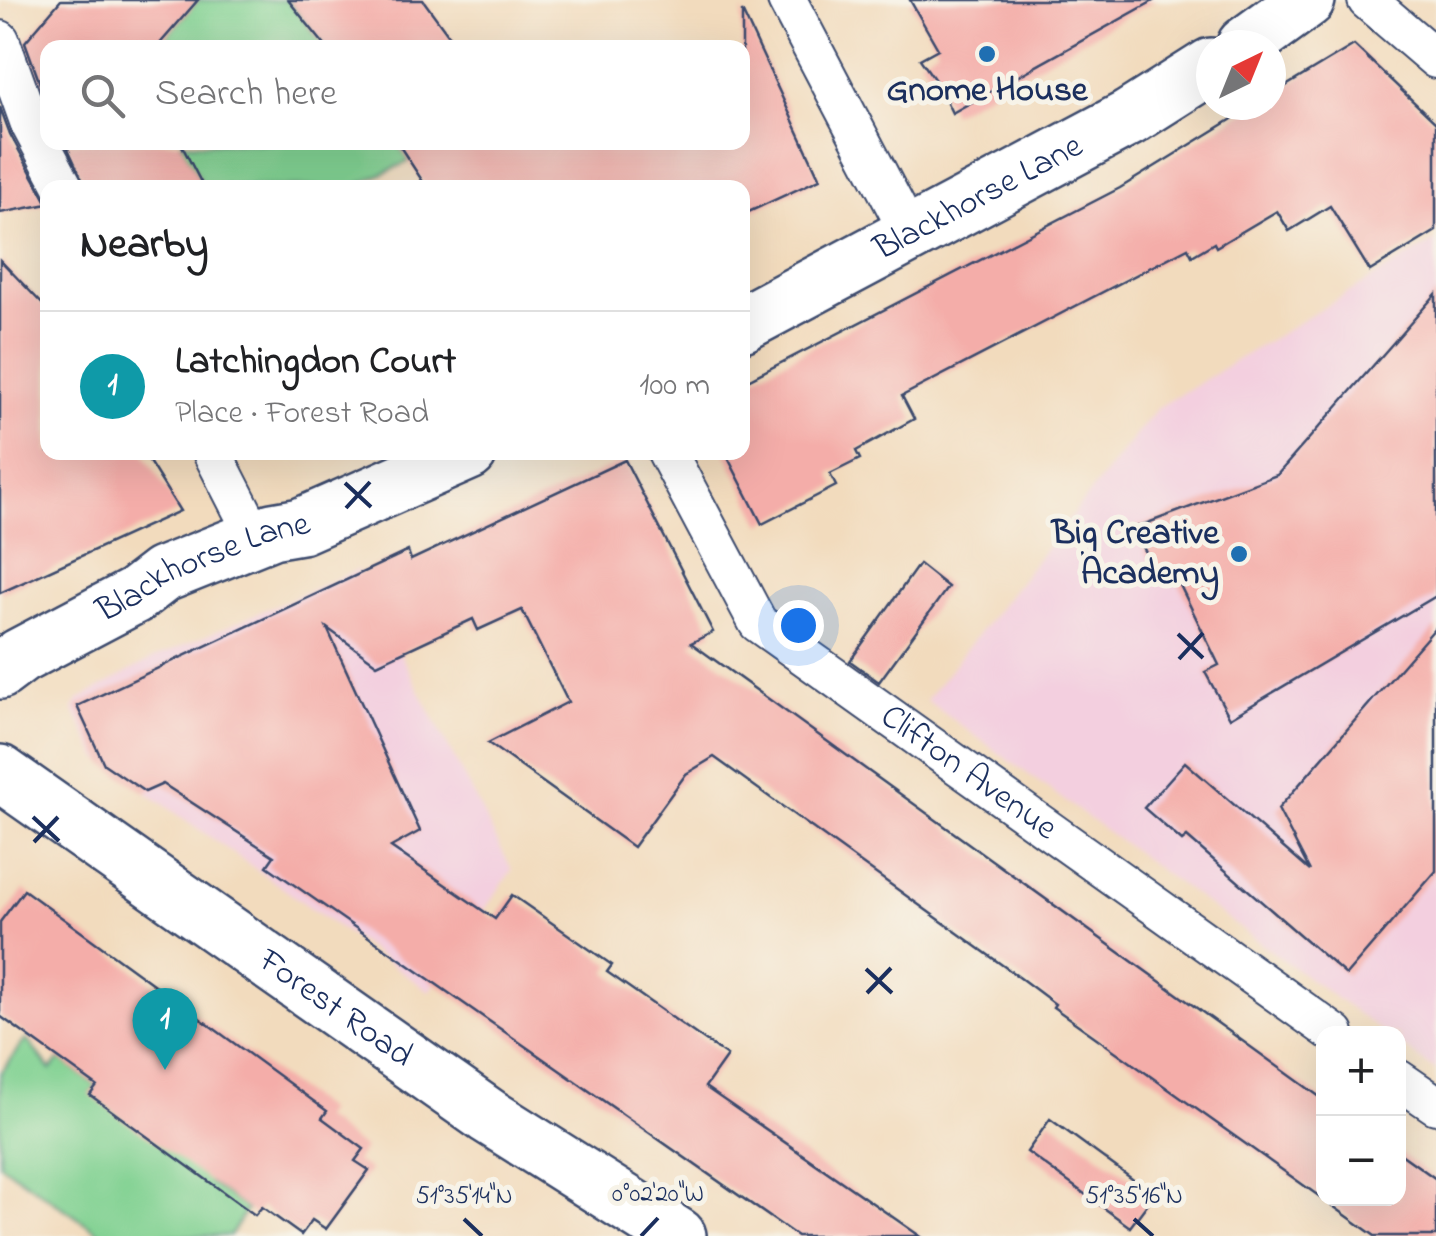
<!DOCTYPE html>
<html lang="en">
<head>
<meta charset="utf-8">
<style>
	body { margin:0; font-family:"Indie Flower",sans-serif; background:#f6f6f6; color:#202124 }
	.controls { position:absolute; right:30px; bottom:30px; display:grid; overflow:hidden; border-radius:20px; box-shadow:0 10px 40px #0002 }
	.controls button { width:90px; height:90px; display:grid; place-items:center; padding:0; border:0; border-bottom:2px solid #e0e0e0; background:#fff; color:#202124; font:50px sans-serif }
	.compass { position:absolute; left:1196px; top:30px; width:90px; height:90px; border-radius:50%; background:#fff; box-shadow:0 10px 40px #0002; rotate:43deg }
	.you { position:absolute; left:798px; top:625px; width:35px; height:35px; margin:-25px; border:8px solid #fff; border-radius:50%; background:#1a73e8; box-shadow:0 0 0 15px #1a73e833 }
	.badge { display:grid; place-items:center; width:65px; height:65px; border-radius:50%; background:#2563eb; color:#fff; font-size:32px; font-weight:700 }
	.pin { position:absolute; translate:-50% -82px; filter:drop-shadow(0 2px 5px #0008) }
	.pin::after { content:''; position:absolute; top:52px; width:35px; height:30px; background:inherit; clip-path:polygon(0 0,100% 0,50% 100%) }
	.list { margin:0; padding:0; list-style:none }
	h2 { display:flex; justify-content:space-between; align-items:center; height:130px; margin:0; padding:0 40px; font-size:42px }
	h2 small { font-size:32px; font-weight:400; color:#757577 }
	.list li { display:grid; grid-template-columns:65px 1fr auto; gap:30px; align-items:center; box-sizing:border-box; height:150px; padding:0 40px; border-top:2px solid #e0e0e0 }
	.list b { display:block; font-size:38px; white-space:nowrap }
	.list p { margin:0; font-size:32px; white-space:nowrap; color:#757577 }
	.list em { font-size:32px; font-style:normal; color:#757577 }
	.icon { flex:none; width:55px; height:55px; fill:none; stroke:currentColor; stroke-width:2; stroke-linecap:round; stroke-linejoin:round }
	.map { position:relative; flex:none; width:1436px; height:1236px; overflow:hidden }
	.search { position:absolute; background:#fff; box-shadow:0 10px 40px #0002; left:40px; top:40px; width:710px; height:110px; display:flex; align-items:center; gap:25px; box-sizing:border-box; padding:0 35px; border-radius:20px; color:#757577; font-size:38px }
	.panel { position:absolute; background:#fff; box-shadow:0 10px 40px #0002; left:40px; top:180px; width:710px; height:280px; border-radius:20px }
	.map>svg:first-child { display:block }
	.built { fill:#f3cfdf }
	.green { fill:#81d192; stroke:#4e8078; stroke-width:2.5 }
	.building { fill:#f4ada9 }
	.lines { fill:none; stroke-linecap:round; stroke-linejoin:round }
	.minor-casing { stroke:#3b496c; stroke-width:42 }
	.secondary-casing { stroke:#3b496c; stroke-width:60 }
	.primary-casing { stroke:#3b496c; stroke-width:60 }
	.minor { stroke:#fff; stroke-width:38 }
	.secondary { stroke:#fff; stroke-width:55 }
	.primary { stroke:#fff; stroke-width:55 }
	.ticks { fill:none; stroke:#1b2f5e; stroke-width:4 }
	.poi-dot { fill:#1f6fb2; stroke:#f7f3e8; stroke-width:4 }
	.labels { text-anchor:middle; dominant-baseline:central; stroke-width:10; stroke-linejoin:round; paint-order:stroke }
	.poi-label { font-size:35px; font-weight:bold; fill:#1b2f5e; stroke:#f7f3e8 }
	.street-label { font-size:35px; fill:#1b2f5e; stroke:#f7f3e8 }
	.ticks-label { font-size:25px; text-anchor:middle; fill:#1b2f5e; stroke:#f7f3e8; stroke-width:10; stroke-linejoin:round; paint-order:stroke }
</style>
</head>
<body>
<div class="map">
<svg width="1436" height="1236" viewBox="0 0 1436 1236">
	<rect width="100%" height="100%" fill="#f7f3e8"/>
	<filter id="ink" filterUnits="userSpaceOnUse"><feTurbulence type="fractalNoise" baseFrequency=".01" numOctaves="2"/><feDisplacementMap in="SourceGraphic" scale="20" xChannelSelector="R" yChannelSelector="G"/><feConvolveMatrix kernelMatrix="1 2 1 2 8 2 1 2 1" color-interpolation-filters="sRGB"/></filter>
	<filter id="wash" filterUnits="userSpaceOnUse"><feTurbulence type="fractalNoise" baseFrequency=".0048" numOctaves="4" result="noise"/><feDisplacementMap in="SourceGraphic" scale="40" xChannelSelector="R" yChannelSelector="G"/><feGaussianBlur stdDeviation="2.25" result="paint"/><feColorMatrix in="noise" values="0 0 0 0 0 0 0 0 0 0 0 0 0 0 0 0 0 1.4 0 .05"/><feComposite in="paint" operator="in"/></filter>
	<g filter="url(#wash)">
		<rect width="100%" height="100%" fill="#f2dbbd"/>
		<g class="built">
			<polygon points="1436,240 1436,1071 1399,1044 1398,1034 1384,1033 926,700 1157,408"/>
			<polygon points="357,570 512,870 429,991 99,759 73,709 78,700 152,659"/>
		</g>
		<g class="green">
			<polygon points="198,0 287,0 327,48 156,48"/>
			<polygon points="180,143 397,143 410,161 353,187 204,187"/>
			<polygon points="26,1039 51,1070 60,1059 97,1086 91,1094 216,1173 210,1183 247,1209 230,1236 104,1236 0,1164 0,1074"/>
		</g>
		<g id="blocks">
			<g class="building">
				<polygon points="61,0 198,0 156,48 48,48 48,106 25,42"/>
				<polygon points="288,0 423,0 458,48 327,48"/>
				<polygon points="910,0 1155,0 952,113 939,86 920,59 938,49"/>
				<polygon points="742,11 820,179 742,215 742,188 427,188 397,142 742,142"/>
				<polygon points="1354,45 1436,123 1436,231 1370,271 1330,206 1289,231 1277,211 1216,247 1214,243 1192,256 1188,248 902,396 914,419 856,451 860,459 830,474 836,486 762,524 725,452 742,452 742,383 1120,188 1255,105 1271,105 1271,95"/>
				<polygon points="0,107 10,134 48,204 0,213"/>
				<polygon points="65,142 180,142 204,188 86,188"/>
				<polygon points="0,260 48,310 48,452 143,452 180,511 0,593"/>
				<polygon points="1436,294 1436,596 1230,718 1205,672 1219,665 1175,575 1160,582 1134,528 1277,475"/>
				<polygon points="625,460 713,632 691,643 1320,1097 1324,1100 1324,1198 1398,1198 1398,1152 1436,1179 1436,1236 1375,1236 1053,1007 1055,1004 1023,980 714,757 686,774 633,847 488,743 568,702 522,610 478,630 473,619 377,664 327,628 420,831 391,847 495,919 512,895 612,965 607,972 727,1056 705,1087 920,1236 797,1236 267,866 274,856 163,784 145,792 104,764 77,706 408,551 411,560"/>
				<polygon points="919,564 948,587 879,682 850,661"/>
				<polygon points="1436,627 1436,871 1346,975 1187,837 1182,841 1144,808 1185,762 1310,871 1278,809"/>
				<polygon points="24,890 327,1111 322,1118 364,1149 355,1161 369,1170 326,1229 312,1220 301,1235 262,1207 255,1215 90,1095 97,1086 0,1016 0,922"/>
				<polygon points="1050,1119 1154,1195 1130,1227 1027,1152"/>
			</g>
		</g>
	</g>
	<g filter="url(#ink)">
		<use href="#blocks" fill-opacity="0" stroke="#3b496c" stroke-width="2.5"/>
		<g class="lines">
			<g class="minor-casing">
				<g id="minor">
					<polyline points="787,0 911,236"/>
					<polyline points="1367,0 1436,59"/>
					<polyline points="0,40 30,124 64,188"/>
					<polyline points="212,452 256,538"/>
					<path id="s1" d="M667,452L758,623L1335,1034"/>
					<polyline points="1398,1079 1436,1105"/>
				</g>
			</g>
			<g class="secondary-casing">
				<g id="secondary">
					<polyline points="1245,45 1307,0"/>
					<path id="s2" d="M742,324L1129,118L1211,66"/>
					<path id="s3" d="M0,671L20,656L136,595L162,575L272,531L301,526L469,452"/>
				</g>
			</g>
			<g class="primary-casing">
				<g id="primary">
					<path id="s4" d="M0,773L488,1116L678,1236"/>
				</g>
			</g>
			<use href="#minor" class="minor"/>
			<use href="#secondary" class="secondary"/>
			<use href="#primary" class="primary"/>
		</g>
	</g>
	<path class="ticks" d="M345,483L371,507M346,508L370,482M1178,634L1203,658M1179,659L1203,633M33,817L59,841M34,842L58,817M866,969L892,993M867,993L891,968M464,1219L482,1236M1134,1219L1153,1236M641,1236L658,1218"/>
	<g class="poi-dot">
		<circle cx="987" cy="54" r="10"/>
		<circle cx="1239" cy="554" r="10"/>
	</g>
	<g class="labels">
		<g class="poi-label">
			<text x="987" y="91">Gnome House</text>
			<text x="1219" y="534" text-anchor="end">Big Creative<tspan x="1219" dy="40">Academy</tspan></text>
		</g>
		<g class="street-label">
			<text stroke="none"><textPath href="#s2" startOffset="268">Blackhorse Lane</textPath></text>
			<text stroke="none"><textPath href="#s3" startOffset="230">Blackhorse Lane</textPath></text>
			<text stroke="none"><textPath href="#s1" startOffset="452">Clifton Avenue</textPath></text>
			<text stroke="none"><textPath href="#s4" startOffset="410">Forest Road</textPath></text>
		</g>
	</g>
	<g class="ticks-label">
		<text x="658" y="1201">0°02'20"W</text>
		<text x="464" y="1203">51°35'14"N</text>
		<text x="1134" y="1203">51°35'16"N</text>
	</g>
</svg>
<div class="controls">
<button>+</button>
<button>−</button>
</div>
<svg class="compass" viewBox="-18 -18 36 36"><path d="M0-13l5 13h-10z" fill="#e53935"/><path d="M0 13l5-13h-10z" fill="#757577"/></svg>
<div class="you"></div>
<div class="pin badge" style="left:165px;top:1070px;background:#0f9aa8">1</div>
<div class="search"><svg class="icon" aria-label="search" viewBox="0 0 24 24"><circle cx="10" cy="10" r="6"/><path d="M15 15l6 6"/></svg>Search here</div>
<section class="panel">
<h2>Nearby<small></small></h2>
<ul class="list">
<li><span class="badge" style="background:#0f9aa8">1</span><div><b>Latchingdon Court</b><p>Place · Forest Road</p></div><em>100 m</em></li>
</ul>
</section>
</div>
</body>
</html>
